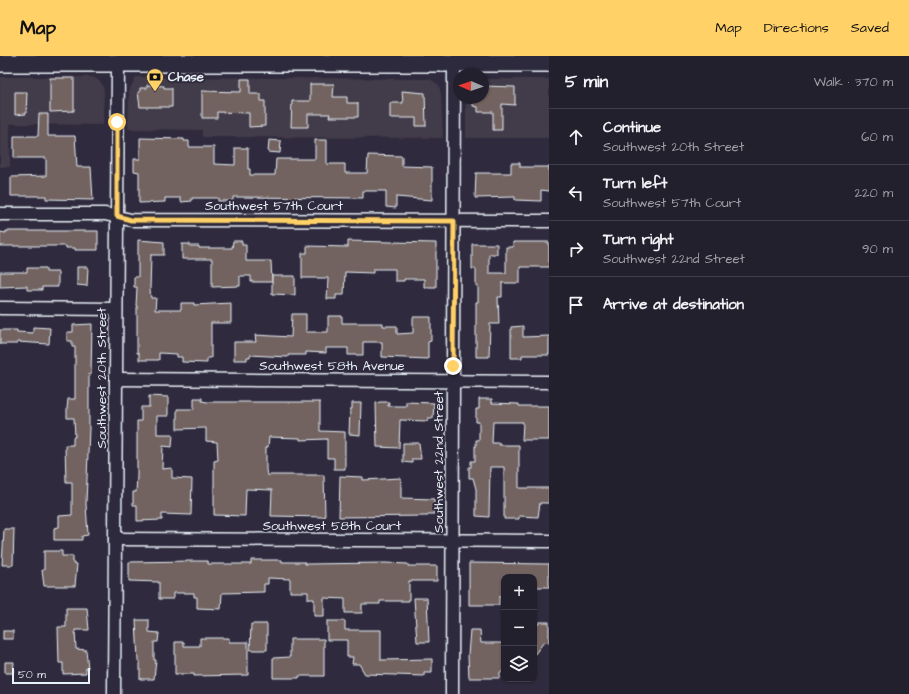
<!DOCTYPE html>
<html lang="en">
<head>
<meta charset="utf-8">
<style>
	body { margin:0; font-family:"Architects Daughter",sans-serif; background:#2f2d3a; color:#f1f3f6 }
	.controls { position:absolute; right:12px; bottom:12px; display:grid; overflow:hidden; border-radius:8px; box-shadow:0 1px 3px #0004 }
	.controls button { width:36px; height:36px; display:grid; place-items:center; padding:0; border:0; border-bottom:1px solid #403e4a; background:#23202e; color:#f1f3f6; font:20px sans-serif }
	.compass { position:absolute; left:453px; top:12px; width:36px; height:36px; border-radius:50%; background:#23202e; box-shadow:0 1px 3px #0004; rotate:272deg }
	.scale { position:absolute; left:12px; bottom:10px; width:78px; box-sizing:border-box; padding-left:4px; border:2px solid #e8f1f8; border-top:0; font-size:11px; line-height:14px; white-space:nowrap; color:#e8f1f8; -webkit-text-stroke:3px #2f2a3d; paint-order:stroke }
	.stop { position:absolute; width:12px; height:12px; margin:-9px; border:3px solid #ffd166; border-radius:50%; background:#fff }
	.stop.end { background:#ffd166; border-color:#fff; box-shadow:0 1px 4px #0008 }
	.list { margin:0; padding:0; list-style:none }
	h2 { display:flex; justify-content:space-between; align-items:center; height:52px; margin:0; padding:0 16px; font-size:17px }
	h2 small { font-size:13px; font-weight:400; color:#a3a3aa }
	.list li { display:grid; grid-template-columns:26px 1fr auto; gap:12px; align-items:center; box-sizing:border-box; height:56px; padding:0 16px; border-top:1px solid #403e4a }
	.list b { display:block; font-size:15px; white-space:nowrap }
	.list p { margin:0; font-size:13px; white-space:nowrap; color:#a3a3aa }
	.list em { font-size:13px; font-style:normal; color:#a3a3aa }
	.icon { flex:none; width:22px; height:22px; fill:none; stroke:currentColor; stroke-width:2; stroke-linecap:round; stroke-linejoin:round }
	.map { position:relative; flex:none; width:549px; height:638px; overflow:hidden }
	header { display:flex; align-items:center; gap:24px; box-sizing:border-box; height:56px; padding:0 20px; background:#ffd166; color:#111 }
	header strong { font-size:19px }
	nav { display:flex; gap:22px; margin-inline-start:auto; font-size:14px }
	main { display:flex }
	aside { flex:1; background:#23202e }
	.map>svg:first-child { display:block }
	.built { fill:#433b48 }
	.building { fill:#736461; stroke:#e8f1f8 }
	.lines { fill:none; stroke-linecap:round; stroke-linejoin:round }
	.minor-casing { stroke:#e8f1f8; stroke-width:15 }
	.secondary-casing { stroke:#e8f1f8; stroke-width:20 }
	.minor { stroke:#2f2a3d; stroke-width:12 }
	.secondary { stroke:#2f2a3d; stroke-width:17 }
	.route { stroke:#ffd166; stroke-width:5 }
	.labels { text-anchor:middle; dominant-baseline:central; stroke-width:4; stroke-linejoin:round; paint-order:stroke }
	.poi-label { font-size:13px; font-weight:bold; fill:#e8f1f8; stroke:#2f2a3d; text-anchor:start }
	.street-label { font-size:13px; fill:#e8f1f8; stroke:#2f2a3d }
</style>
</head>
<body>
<header>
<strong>Map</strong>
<nav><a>Map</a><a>Directions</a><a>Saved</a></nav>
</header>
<main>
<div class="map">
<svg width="549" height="638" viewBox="0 0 549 638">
	<rect width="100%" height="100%" fill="#2f2a3d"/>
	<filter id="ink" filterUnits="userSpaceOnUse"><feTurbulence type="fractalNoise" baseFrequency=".025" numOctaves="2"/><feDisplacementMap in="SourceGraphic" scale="8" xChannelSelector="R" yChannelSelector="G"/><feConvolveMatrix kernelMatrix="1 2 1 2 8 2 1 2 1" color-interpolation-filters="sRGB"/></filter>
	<g filter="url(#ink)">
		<g class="built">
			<polygon points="0,21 93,21 101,26 104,34 103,69 10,68 10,111 0,111"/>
			<polygon points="136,21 430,23 439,29 441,38 443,82 202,81 202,74 128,73 129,35"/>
			<polygon points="483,23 549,23 549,82 466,82 466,42 483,42"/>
		</g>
		<g class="building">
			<polygon points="50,22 74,22 74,55 50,56"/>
			<polygon points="241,23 250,23 250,38 261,38 261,45 265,45 265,70 249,71 249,57 217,56 217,62 202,62 202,35 241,36"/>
			<polygon points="310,28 334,28 333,41 347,41 347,47 358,47 358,61 329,61 330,58 308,58 308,71 291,71 292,45 310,45"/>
			<polygon points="147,29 164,30 164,32 172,32 172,51 140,51 138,36 140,36 140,32 147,32"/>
			<polygon points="483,30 515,31 515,49 502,48 502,74 493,74 493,56 478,56 478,51 473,50 473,42 483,42"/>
			<polygon points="402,35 425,37 426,70 416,70 416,62 390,62 390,47 403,47"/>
			<polygon points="15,36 27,36 26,58 15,59"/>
			<polygon points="39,58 48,58 48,80 75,80 77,111 91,111 93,144 46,143 46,140 11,140 11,121 46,120 46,102 14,102 14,80 38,80"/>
			<polygon points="140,82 184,83 184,85 189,85 189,91 214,91 214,108 235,109 235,92 248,92 248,113 250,113 250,119 275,119 276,103 315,103 315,84 327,84 327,108 345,108 345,117 367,117 368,99 402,100 402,110 432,111 432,144 396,141 396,152 386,151 386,135 363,135 363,142 233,141 233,145 218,145 218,142 192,142 192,145 181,146 181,142 165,142 165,146 139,147 139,116 134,115 134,103 140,103"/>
			<polygon points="269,84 281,85 280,97 268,96"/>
			<polygon points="511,107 520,107 520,111 549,111 549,135 541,134 541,145 515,144 515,141 475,142 476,117 511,117"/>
			<polygon points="6,175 98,175 98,194 75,194 75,192 66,192 66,190 0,190 0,176 6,177"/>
			<polygon points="138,184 164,186 164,199 151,199 150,234 151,242 156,242 155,254 181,254 181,247 194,247 194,249 231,247 231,267 211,267 211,302 207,302 207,307 182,306 182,301 177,301 177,298 159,297 159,304 139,304 139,297 137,297 137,250 136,250 137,231 134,231 134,221 138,221"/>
			<polygon points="233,185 242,185 242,189 246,189 246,205 271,205 272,226 251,226 251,220 240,220 240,230 212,231 212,203 182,203 182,188 190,188 190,190 199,190 199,192 232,192"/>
			<polygon points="348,185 436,187 436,231 424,231 424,223 404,223 404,225 395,225 395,213 373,213 373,217 345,216 344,239 336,239 336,243 327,243 328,222 302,222 302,197 307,197 307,190 348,191"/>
			<polygon points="513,186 549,186 549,211 520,211 520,227 502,227 502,241 498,241 499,268 490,268 489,301 476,301 476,246 478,246 478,230 476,230 476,213 472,213 472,188 497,188 497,198 489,198 489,217 506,217 506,191 513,191"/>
			<polygon points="77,211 88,211 87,230 77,229"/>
			<polygon points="27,212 46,212 46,216 58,216 58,231 42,231 42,234 27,234 27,230 0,231 0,216 27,216"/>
			<polygon points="272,220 295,220 295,239 272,238"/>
			<polygon points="292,258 306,258 306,276 328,276 328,260 342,260 342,267 383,267 383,270 397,270 397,278 413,277 413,261 431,261 431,285 428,286 428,303 382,301 382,286 363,286 363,299 348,299 348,292 326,292 326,297 306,296 306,299 288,299 288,301 250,299 250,301 247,301 247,304 234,304 234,286 256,286 255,279 291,281"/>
			<polygon points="92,268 91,318 89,318 89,372 86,448 88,479 82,480 82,484 54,484 54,472 59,471 59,460 72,459 72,426 66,426 65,389 73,389 73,381 75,381 74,362 67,362 67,353 68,343 75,343 75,291 72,291 72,285 67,285 67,276 73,276 73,269"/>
			<polygon points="523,270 523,281 549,280 549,299 522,299 522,302 511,302 511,271"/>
			<polygon points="33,271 50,272 49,288 17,286 17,288 0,288 0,274 17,274 17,276 33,277"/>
			<polygon points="149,340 168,341 168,360 157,360 157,378 173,378 172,391 163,390 162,413 172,412 172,422 192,423 191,459 162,458 162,464 137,465 137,449 133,449 133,436 136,436 137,420 137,365 141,365 141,351 149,351"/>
			<polygon points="194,342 202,342 202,345 207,346 320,346 320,375 345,376 345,413 334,413 334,402 327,402 327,383 300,384 300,382 269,381 268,391 266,391 266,414 267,419 324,419 325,461 271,460 272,434 246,433 245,460 214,459 214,405 218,404 217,386 206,385 206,372 177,373 177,353 194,353"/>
			<polygon points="479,343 492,343 492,347 519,348 519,350 549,350 549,384 522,384 523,366 493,366 492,387 499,387 499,389 519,389 519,432 549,432 549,447 540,447 538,461 519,460 519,463 504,463 504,411 490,411 489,461 476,460 476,433 473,422 469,422 469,411 471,411 471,405 475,405 475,390 476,391 476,384 479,384 479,366 476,366 476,353 479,353"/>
			<polygon points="380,346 389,346 388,350 406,350 406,346 434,347 433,362 428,362 428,365 400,364 399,392 377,391 376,347"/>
			<polygon points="352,347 361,347 360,379 349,378 350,353 352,353"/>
			<polygon points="403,387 419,387 421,403 412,403 412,407 403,406"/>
			<polygon points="340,420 363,421 363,424 401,422 401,442 434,443 434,458 428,458 428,460 339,461"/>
			<polygon points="4,473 14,473 13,509 2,509"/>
			<polygon points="44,495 62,495 62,500 73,500 73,508 77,508 75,530 44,530 42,514 44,514"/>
			<polygon points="251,504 282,504 282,506 305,506 305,508 385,507 408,508 408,510 437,510 437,525 409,525 409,545 380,545 380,548 362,548 362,557 345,557 345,543 324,542 324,560 314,560 314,543 308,543 308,536 290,536 290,523 268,522 268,528 264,528 264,536 222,537 221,553 197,552 197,541 194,541 194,537 173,537 173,543 159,543 159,526 129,525 129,506 192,505 208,505 208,508 251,508"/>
			<polygon points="469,507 549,508 549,531 534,531 534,521 504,521 504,540 499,541 499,549 469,549"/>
			<polygon points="414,542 427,542 429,586 417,586"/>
			<polygon points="66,552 87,552 89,574 75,574 76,593 86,594 88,612 86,612 86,617 63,618 63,607 59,607 58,571 66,571"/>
			<polygon points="136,564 149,564 149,576 159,577 158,586 154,586 154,604 156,604 154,623 140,623 140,605 138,605"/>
			<polygon points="327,565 345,565 345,574 381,574 381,604 432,603 432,617 424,617 424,620 365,618 359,608 352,608 353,601 347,601 347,584 327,584"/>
			<polygon points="539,566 549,566 549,587 544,586 534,599 534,568 539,568"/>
			<polygon points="251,568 267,568 267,594 250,594"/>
			<polygon points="470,574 480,574 481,587 504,587 504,616 500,616 500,622 469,622 468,599"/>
			<rect x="3" y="575" width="10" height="8"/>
			<polygon points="200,582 229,582 229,586 248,586 248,619 194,620 194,618 175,618 175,586 184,586 184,590 200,590"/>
			<polygon points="290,583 324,583 324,620 299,620 299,622 273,622 273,602 290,601"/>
			<polygon points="5,606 14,606 13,617 5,617"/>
		</g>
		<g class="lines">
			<g class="minor-casing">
				<g id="minor">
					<polyline points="0,158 105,158 131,164 549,165"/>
					<polyline points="0,252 116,253"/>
					<polyline points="116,323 549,326"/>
					<polyline points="115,483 549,485"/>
					<polyline points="114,638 118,7"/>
					<polyline points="452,638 454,7"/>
				</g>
			</g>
			<g class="secondary-casing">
				<polyline id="secondary" points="0,7 549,7"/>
			</g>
			<use href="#minor" class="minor"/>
			<use href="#secondary" class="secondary"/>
		</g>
	</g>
	<g class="lines" filter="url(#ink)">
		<polyline class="route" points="117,66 117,160 131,164 454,165 453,310"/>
	</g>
	<defs>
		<g id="bank-pin" transform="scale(0.9)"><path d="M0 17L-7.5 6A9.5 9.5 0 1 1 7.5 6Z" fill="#ffd166" stroke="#2f2a3d"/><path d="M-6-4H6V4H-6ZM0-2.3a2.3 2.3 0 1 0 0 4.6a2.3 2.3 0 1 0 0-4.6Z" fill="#111"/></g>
	</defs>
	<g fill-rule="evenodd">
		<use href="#bank-pin" x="155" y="21"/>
	</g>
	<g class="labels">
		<g class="poi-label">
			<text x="168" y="21">Chase</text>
		</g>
		<g class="street-label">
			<text x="274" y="150">Southwest 57th Court</text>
			<text x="332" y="310">Southwest 58th Avenue</text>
			<text transform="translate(102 322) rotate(-90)">Southwest 20th Street</text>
			<text transform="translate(439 406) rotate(-90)">Southwest 22nd Street</text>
			<text x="332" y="470">Southwest 58th Court</text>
		</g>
	</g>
</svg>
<div class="controls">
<button>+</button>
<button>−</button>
<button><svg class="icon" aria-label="layers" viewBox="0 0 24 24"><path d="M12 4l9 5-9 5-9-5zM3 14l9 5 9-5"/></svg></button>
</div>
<svg class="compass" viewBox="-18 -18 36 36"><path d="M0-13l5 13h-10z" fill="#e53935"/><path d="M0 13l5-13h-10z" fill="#a3a3aa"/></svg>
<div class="scale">50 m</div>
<div class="stop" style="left:117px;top:66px"></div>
<div class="stop end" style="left:453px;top:310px"></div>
</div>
<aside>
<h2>5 min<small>Walk · 370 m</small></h2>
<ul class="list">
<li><svg class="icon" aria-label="ahead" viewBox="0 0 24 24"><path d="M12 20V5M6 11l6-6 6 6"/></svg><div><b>Continue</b><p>Southwest 20th Street</p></div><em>60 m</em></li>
<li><svg class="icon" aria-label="left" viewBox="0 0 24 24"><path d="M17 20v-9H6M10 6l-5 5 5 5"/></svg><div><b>Turn left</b><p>Southwest 57th Court</p></div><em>220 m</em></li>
<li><svg class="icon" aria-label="right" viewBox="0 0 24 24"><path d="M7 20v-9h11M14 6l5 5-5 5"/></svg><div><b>Turn right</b><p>Southwest 22nd Street</p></div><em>90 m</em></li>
<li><svg class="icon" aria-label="arrive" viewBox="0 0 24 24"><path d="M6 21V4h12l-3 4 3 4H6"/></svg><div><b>Arrive at destination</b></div></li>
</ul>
</aside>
</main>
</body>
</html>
